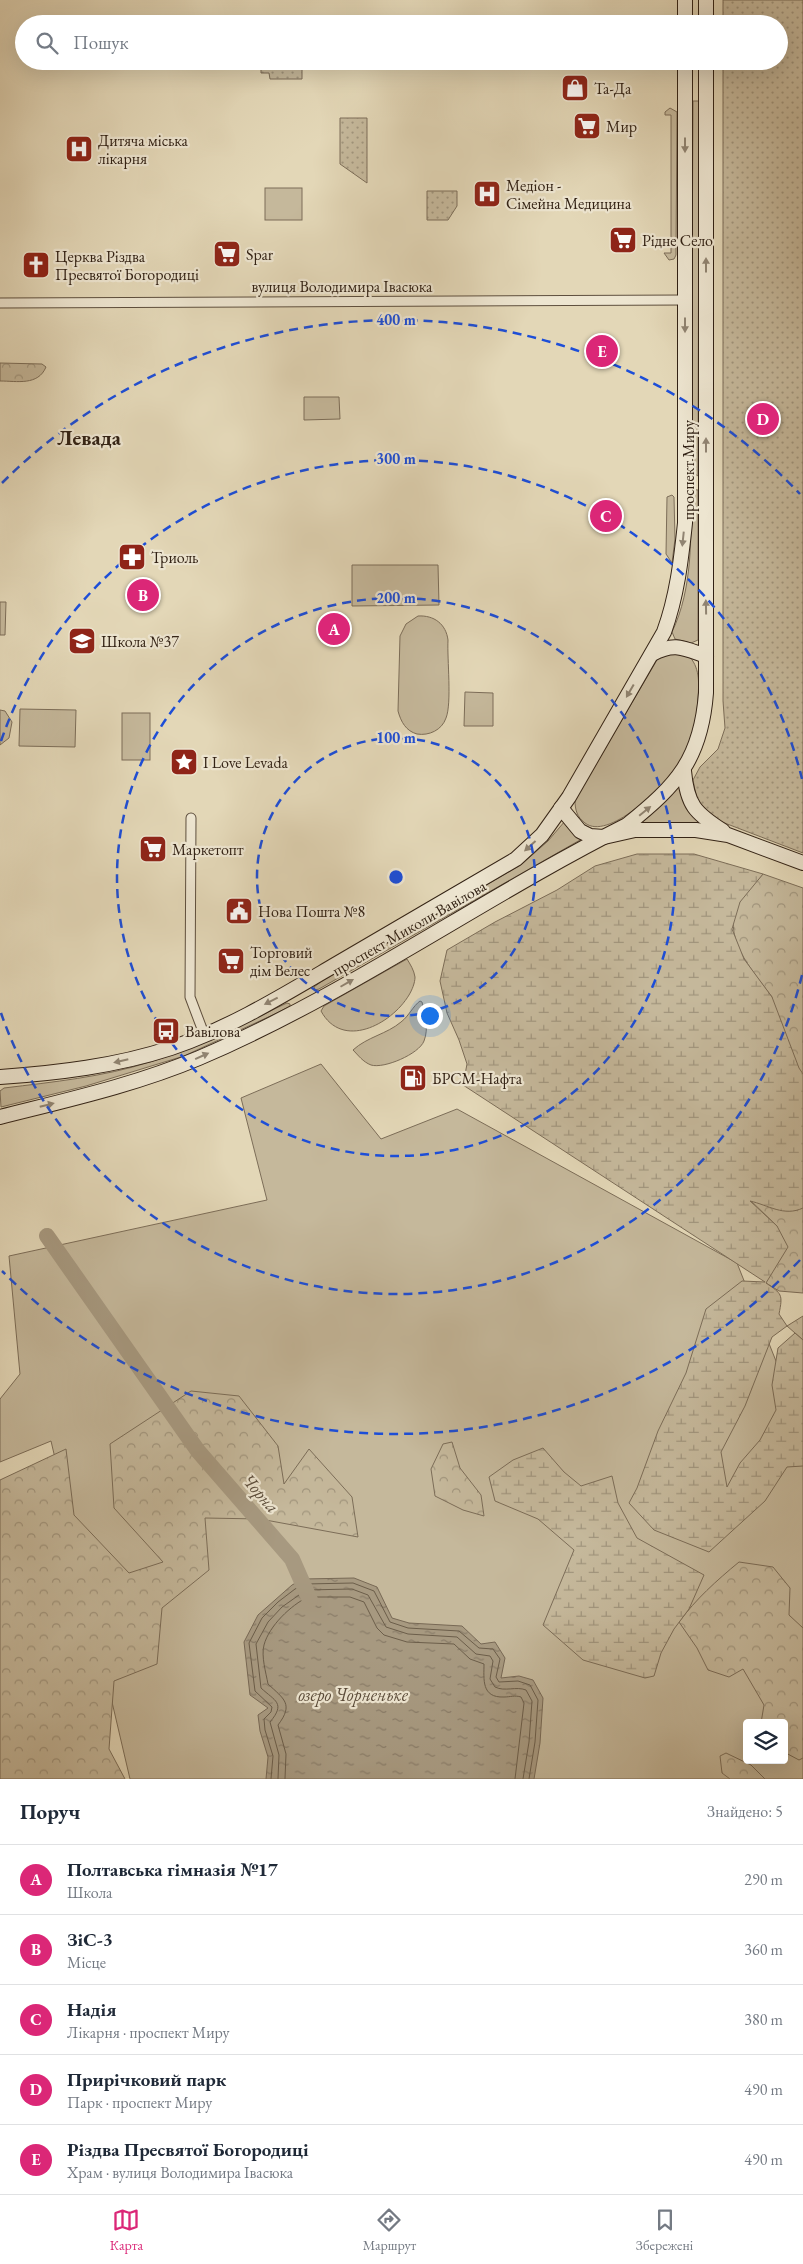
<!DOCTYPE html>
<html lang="uk">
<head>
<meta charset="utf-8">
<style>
	body { margin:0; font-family:"EB Garamond",serif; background:#f2f2f3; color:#1f2937 }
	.controls { position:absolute; right:15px; bottom:15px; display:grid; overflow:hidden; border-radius:5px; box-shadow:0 5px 20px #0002 }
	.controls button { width:45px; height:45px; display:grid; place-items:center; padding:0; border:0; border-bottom:1px solid #e0e1e3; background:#fff; color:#1f2937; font:25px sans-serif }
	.you { position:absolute; left:429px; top:1015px; width:18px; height:18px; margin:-12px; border:4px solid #fff; border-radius:50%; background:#1a73e8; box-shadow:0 0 0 8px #1a73e833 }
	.badge { display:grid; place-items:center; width:32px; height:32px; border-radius:50%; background:#db2777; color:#fff; font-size:16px; font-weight:700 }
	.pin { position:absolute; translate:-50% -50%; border:2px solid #fff; box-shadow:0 1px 5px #0006 }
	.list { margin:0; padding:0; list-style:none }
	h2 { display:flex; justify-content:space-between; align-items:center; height:65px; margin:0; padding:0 20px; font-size:21px }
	h2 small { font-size:16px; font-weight:400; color:#747a83 }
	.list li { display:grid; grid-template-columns:32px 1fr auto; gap:15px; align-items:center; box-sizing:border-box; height:70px; padding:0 20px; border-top:1px solid #e0e1e3 }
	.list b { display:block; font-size:19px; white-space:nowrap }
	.list p { margin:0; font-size:16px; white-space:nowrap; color:#747a83 }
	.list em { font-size:16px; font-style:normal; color:#747a83 }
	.icon { flex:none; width:28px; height:28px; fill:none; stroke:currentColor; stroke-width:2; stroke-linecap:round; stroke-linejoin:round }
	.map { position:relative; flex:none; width:803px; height:1779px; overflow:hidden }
	.search { position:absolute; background:#fff; box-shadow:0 5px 20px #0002; left:15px; right:15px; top:15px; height:55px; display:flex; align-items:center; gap:12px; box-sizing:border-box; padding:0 18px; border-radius:28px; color:#747a83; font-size:19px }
	.sheet { height:415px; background:#fff }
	nav { display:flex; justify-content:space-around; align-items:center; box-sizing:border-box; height:70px; border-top:1px solid #e0e1e3; background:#fff; font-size:14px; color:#747a83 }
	nav a { display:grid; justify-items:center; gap:2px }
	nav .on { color:#db2777 }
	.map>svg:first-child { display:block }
	.grass { fill:#c5b89b; stroke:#7c6d58; fill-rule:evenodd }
	.forest { fill:url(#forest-crowns); stroke:#7c6d58 }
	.wetland { fill:url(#wetland-marsh); stroke:#7c6d58 }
	.park { fill:url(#park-dots); stroke:#7c6d58 }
	.water { fill:url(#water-ripples); stroke:#786955 }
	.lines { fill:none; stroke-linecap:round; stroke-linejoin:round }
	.shore { stroke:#6c5e4a; stroke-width:1 }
	.river { stroke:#a79980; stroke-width:16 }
	.minor-casing { stroke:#5e4f3e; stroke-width:11 }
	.secondary-casing { stroke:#322215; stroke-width:16 }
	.minor { stroke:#ede5d0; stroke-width:9 }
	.secondary { stroke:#ede5d0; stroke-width:14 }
	.oneway { fill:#908472 }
	.ring { fill:none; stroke:#1d4ed8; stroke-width:2.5; stroke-dasharray:9 6 }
	.labels { text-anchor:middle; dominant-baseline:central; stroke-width:4.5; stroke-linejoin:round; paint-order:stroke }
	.poi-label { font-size:16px; fill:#322215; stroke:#ede5d0; text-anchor:start }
	.street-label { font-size:16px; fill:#322215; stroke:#ede5d0 }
	.water-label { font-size:18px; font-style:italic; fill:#5b4c3a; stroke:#ede5d0 }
	.district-label { font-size:21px; font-weight:bold; fill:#322215; stroke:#ede5d0 }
	.centre { fill:#1d4ed8; stroke:#ede5d0; stroke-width:2.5 }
	.ring-label { font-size:15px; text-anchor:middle; font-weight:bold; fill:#1d4ed8; stroke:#ede5d0; stroke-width:4.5; stroke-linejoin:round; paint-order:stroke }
</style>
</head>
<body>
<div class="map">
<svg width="803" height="1779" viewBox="0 0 803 1779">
	<defs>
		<pattern id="forest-crowns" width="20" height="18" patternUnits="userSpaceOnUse" patternTransform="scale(1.25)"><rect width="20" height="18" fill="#c5b89b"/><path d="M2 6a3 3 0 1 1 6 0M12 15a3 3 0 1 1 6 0" fill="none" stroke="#a1957d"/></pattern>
		<pattern id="wetland-marsh" width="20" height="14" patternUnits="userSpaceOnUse" patternTransform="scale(1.25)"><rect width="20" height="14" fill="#c5b89b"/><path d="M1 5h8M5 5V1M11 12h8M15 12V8" fill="none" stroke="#a1957d"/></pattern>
		<pattern id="park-dots" width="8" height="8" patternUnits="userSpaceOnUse" patternTransform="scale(1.25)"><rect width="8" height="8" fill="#c5b89b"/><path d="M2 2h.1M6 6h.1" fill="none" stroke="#a1957d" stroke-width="1.8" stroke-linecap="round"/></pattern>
		<pattern id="water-ripples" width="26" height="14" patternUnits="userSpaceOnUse" patternTransform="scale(1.25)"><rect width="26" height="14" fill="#a79980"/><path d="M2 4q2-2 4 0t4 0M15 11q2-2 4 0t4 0" fill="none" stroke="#897c68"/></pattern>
	</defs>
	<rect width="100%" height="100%" fill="#e3d7b7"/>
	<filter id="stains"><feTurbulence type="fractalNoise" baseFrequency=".004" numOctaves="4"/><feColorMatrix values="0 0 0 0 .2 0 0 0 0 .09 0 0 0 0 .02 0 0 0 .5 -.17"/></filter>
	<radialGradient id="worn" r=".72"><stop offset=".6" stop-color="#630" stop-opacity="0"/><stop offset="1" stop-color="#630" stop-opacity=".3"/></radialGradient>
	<g class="grass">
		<polygon points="693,101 699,101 698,476 691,471"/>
		<polygon points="670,108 677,112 676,255 674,259 669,260 664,253 671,253 671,115 665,115 665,112"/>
		<rect x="265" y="188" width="37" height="32"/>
		<polygon points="304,397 339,397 340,419 304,420"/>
		<path d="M691,489L698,490V640L691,643L675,639L672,632C693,588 691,537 691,489Z"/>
		<polygon points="672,495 674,497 675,539 672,563 666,554 667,497"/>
		<polygon points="352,565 438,565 439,605 352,606"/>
		<polygon points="0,602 6,602 5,635 0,635"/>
		<path d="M418,616C434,615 446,624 448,640C447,659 452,703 446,718C442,730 429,736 417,734C406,731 401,722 398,711L400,636L406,624Z"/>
		<path d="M669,652L688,655C700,667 699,682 698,698C697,723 690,749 675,770C662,788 608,841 585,823C577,817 575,810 575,800L657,660Z"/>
		<polygon points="465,692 493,693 493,726 464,726"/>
		<polygon points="20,709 76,710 75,747 19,746"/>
		<polygon points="0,710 5,711 12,722 9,738 0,745"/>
		<rect x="122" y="713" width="28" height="47"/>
		<polygon points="679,787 687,806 705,825 631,826 659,807"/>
		<polygon points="565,821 582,837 580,840 319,989 315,990 314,987 322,981 522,864 548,841"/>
		<path d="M407,959C410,964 414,970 415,977C415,983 412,990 409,995C391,1025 342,1050 321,1011L324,1006Z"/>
		<path d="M420,1001L422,1002C425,1015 429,1028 424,1041C419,1054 384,1069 371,1065C363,1062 358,1055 353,1050C367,1037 387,1034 401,1022C409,1016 413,1006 420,1001Z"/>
		<path d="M287,1003L290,1004V1006L277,1013L184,1056L86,1086L1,1107L0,1091L4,1088C53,1082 103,1077 150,1062C197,1048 242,1024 287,1003Z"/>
		<path d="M321,1064L381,1139L457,1109L737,1263L803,1429V1779H130L51,1441L0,1462V1399L20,1374L9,1256L267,1200L241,1098ZM747,1723H784V1760H747Z"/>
	</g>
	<g class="forest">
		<path d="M0,363L42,364L46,367C38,386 17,381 0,381Z"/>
		<path d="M763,874L803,888V1293L779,1291L766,1283L777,1226L749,1199L772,997C752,970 719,935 740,901C746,891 756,882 763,874Z"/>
		<polygon points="803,1316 803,1340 787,1326"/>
		<polygon points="191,1391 239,1396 278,1446 284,1484 309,1449 352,1497 358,1537 260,1519 205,1518 209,1570 162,1608 157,1664 114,1681 109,1749 125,1779 0,1779 0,1480 66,1449 74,1515 129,1573 163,1562 114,1508 110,1444"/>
		<polygon points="452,1442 460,1468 481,1495 484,1516 463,1510 435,1496 431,1469 443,1444"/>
		<path d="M739,1562L773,1567L790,1588L789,1615L803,1628V1758L799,1760L784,1752V1723H761L764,1705L743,1669L729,1677L708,1670L697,1648L679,1622C696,1599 716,1581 739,1562Z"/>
		<polygon points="726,1753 751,1765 765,1779 730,1779 722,1773 720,1756"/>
	</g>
	<g class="wetland">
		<path d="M637,854H694L763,874L740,902L732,929L744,959L772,997L799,1068L803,1074V1208C784,1217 768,1205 750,1201L777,1226L788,1247L766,1283C782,1294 783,1294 779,1314L787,1326L772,1337L745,1406L721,1452L727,1487L740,1463L760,1440L776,1410L772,1385L778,1348L795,1333L803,1340V1466L787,1467L765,1501L709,1552L654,1530L629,1503L637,1488L658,1431L686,1373L706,1309L742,1281L765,1282L463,1085L467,1064L459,1040L447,1013L440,981L447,950L495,922L557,890L595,866Z"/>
		<polygon points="543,1448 564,1472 581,1486 612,1476 618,1503 637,1538 704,1575 689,1609 674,1629 661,1653 654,1676 645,1678 583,1660 543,1625 574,1550 538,1519 495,1501 489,1477 513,1460"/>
	</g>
	<g class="park">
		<polygon points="723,0 803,0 803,853 722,822 710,816 701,807 696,795 693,780 700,767 718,749 725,728 723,701 723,61 779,61 779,24 723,24"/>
		<polygon points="261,61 302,61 302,79 270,79 269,73 261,73"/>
		<polygon points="340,118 367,118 367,183 340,164"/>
		<polygon points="427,191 457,191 457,206 448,220 427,220"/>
	</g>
	<polygon class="water" points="354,1578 377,1587 392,1618 409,1623 462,1626 481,1644 495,1642 505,1658 501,1678 519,1676 533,1680 543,1698 540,1743 534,1779 266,1779 268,1757 260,1731 258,1715 268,1708 250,1695 244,1642 258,1615 292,1585 303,1579"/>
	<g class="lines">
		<g class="shore">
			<polyline points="271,1779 273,1756 265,1730 264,1719 271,1712 272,1707 255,1691 249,1643 262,1618 278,1602 295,1589 305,1584 353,1583 374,1591 390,1622 408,1628 459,1631 479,1648 493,1649 500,1659 496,1677 499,1682 518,1681 530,1685 538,1700 535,1742 529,1779"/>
			<path d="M278,1779L279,1755L270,1722C286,1703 275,1701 261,1688L256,1644L268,1622L282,1607L306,1590L352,1589L368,1595L386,1627L408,1634L457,1637L476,1654L490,1656L493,1661L490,1679L495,1687C505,1692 516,1686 526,1690L532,1701L529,1742L523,1779"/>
			<path d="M285,1779L286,1754L278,1725C294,1704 284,1699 268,1684C266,1673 261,1656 264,1645C269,1626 291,1605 308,1597H350L364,1602L377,1628L384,1635L407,1642L454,1644L470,1659L484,1664C484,1679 481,1698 504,1697C510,1697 515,1695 521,1697L524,1703L515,1779"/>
		</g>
		<polyline class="river" points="47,1236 198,1451 292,1559 310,1600"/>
		<g class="minor-casing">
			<g id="minor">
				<polyline points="0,303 685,300"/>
				<polyline points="191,818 190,997 204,1034"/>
			</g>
		</g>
		<g class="secondary-casing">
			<g id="secondary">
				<polyline points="685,0 685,24"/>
				<polyline points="706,24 706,0"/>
				<path d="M652,654C675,642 683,648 706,656"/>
				<path d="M684,771C687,805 695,813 723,831"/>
				<polyline points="561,808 580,831 590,836 604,837 635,830 696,830 728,835 803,863"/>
				<path d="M0,1077C58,1073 116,1066 171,1048C228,1029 282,996 333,966C394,931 455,894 516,859L542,835L569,797L664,632C677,596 681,561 685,523V61"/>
				<path d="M0,1117C67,1100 135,1085 199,1058C349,994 482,898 627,825C677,785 701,759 706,693V61"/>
			</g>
		</g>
		<use href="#minor" class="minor"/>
		<use href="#secondary" class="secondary"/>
	</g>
	<defs><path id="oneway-solid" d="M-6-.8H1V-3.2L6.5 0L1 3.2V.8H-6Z" transform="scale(1.25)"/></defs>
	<g class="oneway">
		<use href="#oneway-solid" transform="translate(685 145) rotate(90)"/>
		<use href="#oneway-solid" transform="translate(706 265) rotate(-90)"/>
		<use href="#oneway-solid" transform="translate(685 325) rotate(90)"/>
		<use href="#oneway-solid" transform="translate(706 445) rotate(-90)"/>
		<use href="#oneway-solid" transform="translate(683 539) rotate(96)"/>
		<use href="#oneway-solid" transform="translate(706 607) rotate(-91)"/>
		<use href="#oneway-solid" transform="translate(630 691) rotate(120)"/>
		<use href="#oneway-solid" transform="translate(645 811) rotate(-39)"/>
		<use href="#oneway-solid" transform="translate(530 846) rotate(138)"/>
		<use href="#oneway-solid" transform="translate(347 983) rotate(-30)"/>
		<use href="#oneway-solid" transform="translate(271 1001) rotate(153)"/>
		<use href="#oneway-solid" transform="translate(202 1056) rotate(-24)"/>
		<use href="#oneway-solid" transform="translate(121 1061) rotate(167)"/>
		<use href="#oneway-solid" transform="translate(47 1105) rotate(-14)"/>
	</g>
	<g class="ring">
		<circle cx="396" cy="877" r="139"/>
		<circle cx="396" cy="877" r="279"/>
		<path d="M802 975A418 418 0 0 1 1 1013M1 741A418 418 0 0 1 802 779"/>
		<path d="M800 1260A557 557 0 0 1 2 1271M2 483A557 557 0 0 1 800 494"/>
	</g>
	<defs>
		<g id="shop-square" transform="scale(1.4375)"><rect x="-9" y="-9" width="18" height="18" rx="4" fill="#8f2418" stroke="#ede5d0"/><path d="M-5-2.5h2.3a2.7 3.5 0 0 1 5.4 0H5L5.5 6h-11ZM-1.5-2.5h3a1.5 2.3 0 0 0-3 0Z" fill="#fff"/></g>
		<g id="supermarket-square" transform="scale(1.4375)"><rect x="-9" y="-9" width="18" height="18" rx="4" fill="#8f2418" stroke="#ede5d0"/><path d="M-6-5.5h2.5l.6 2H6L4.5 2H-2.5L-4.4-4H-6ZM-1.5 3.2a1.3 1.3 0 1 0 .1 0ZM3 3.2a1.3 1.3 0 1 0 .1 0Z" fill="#fff"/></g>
		<g id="hospital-square" transform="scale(1.4375)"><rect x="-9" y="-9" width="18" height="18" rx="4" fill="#8f2418" stroke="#ede5d0"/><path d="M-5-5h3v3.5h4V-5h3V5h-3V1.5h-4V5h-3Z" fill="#fff"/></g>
		<g id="church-square" transform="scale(1.4375)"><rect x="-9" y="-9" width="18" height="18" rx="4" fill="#8f2418" stroke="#ede5d0"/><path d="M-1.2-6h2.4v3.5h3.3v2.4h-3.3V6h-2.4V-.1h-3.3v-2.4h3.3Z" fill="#fff"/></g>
		<g id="pharmacy-square" transform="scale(1.4375)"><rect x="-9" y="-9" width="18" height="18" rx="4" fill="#8f2418" stroke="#ede5d0"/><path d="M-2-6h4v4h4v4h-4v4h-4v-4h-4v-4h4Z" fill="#fff"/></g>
		<g id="school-square" transform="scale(1.4375)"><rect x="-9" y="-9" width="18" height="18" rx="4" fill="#8f2418" stroke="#ede5d0"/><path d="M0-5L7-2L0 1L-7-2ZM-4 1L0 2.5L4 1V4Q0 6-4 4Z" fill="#fff"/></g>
		<g id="sight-square" transform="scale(1.4375)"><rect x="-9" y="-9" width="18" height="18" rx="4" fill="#8f2418" stroke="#ede5d0"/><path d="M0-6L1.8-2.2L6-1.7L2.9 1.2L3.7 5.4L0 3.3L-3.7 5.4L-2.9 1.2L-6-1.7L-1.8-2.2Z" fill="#fff"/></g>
		<g id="civic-square" transform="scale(1.4375)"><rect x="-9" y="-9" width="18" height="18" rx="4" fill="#8f2418" stroke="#ede5d0"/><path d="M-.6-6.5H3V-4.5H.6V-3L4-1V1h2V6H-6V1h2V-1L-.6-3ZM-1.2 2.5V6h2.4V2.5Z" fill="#fff"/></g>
		<g id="bus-square" transform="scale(1.4375)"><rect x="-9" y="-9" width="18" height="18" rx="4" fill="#8f2418" stroke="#ede5d0"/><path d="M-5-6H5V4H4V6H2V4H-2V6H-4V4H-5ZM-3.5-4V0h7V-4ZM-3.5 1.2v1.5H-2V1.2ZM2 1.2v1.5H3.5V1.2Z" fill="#fff"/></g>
		<g id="fuel-square" transform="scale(1.4375)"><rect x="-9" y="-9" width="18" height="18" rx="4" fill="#8f2418" stroke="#ede5d0"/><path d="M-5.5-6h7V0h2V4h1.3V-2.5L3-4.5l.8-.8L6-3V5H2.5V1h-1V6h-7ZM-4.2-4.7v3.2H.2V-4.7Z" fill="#fff"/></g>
	</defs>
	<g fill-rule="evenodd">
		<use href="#shop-square" x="575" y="88"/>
		<use href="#supermarket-square" x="587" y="126"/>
		<use href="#hospital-square" x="79" y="149"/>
		<use href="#hospital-square" x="487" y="194"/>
		<use href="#supermarket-square" x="623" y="240"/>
		<use href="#supermarket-square" x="227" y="254"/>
		<use href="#church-square" x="36" y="265"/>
		<use href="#pharmacy-square" x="132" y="557"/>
		<use href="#school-square" x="82" y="641"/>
		<use href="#sight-square" x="184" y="762"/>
		<use href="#supermarket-square" x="153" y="849"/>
		<use href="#civic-square" x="239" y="911"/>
		<use href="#supermarket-square" x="231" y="961"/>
		<use href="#bus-square" x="166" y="1031"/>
		<use href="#fuel-square" x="413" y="1078"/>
	</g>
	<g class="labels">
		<g class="poi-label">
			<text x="594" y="88">Та-Да</text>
			<text x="606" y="126">Мир</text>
			<text x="98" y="140">Дитяча міська<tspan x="98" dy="18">лікарня</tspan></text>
			<text x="506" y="185">Медіон -<tspan x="506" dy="18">Сімейна Медицина</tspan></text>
			<text x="642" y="240">Рідне Село</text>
			<text x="246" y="254">Spar</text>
			<text x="55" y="256">Церква Різдва<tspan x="55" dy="18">Пресвятої Богородиці</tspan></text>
			<text x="151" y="557">Триоль</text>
			<text x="101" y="641">Школа №37</text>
			<text x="203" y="762">I Love Levada</text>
			<text x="172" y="849">Маркетопт</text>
			<text x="258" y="911">Нова Пошта №8</text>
			<text x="250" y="952">Торговий<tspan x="250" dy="18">дім Велес</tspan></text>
			<text x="185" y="1031">Вавілова</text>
			<text x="432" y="1078">БРСМ-Нафта</text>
		</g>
		<g class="street-label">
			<text x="342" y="286">вулиця Володимира Івасюка</text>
			<text transform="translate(688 470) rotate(-90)">проспект Миру</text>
			<text transform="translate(409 928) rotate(-30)">проспект Миколи Вавілова</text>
		</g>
		<g class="water-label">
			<text transform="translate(261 1493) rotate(49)">Чорна</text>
			<text x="353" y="1694">озеро Чорненьке</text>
		</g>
		<g class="district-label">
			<text x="89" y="437">Левада</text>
		</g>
	</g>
	<circle cx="396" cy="877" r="8" class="centre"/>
	<g class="ring-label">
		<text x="396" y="325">400 m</text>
		<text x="396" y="464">300 m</text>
		<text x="396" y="603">200 m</text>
		<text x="396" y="743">100 m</text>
	</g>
	<rect width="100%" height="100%" filter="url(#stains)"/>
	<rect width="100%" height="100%" fill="url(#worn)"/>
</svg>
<div class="controls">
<button><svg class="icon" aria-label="layers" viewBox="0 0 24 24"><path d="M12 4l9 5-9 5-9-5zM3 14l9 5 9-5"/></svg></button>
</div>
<div class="you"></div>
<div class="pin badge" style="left:334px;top:629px">A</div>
<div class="pin badge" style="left:143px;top:595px">B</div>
<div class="pin badge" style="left:606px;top:516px">C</div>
<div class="pin badge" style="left:763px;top:419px">D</div>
<div class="pin badge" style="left:602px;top:351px">E</div>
<div class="search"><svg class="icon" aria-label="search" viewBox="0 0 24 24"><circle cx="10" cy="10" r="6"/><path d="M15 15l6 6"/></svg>Пошук</div>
</div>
<section class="sheet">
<h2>Поруч<small>Знайдено: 5</small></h2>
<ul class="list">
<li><span class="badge">A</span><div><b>Полтавська гімназія №17</b><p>Школа</p></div><em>290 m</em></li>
<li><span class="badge">B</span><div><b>ЗіС-3</b><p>Місце</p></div><em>360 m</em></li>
<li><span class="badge">C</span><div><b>Надія</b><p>Лікарня · проспект Миру</p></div><em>380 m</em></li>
<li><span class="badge">D</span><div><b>Прирічковий парк</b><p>Парк · проспект Миру</p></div><em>490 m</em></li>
<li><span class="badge">E</span><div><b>Різдва Пресвятої Богородиці</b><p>Храм · вулиця Володимира Івасюка</p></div><em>490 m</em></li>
</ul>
</section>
<nav>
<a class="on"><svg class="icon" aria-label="map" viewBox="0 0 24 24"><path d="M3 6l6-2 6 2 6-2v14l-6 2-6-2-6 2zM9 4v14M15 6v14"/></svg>Карта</a>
<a><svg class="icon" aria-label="directions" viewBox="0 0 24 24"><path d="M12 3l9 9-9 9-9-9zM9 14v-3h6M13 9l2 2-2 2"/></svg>Маршрут</a>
<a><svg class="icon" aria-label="saved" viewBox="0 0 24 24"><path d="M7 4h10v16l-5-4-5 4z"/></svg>Збережені</a>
</nav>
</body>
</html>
